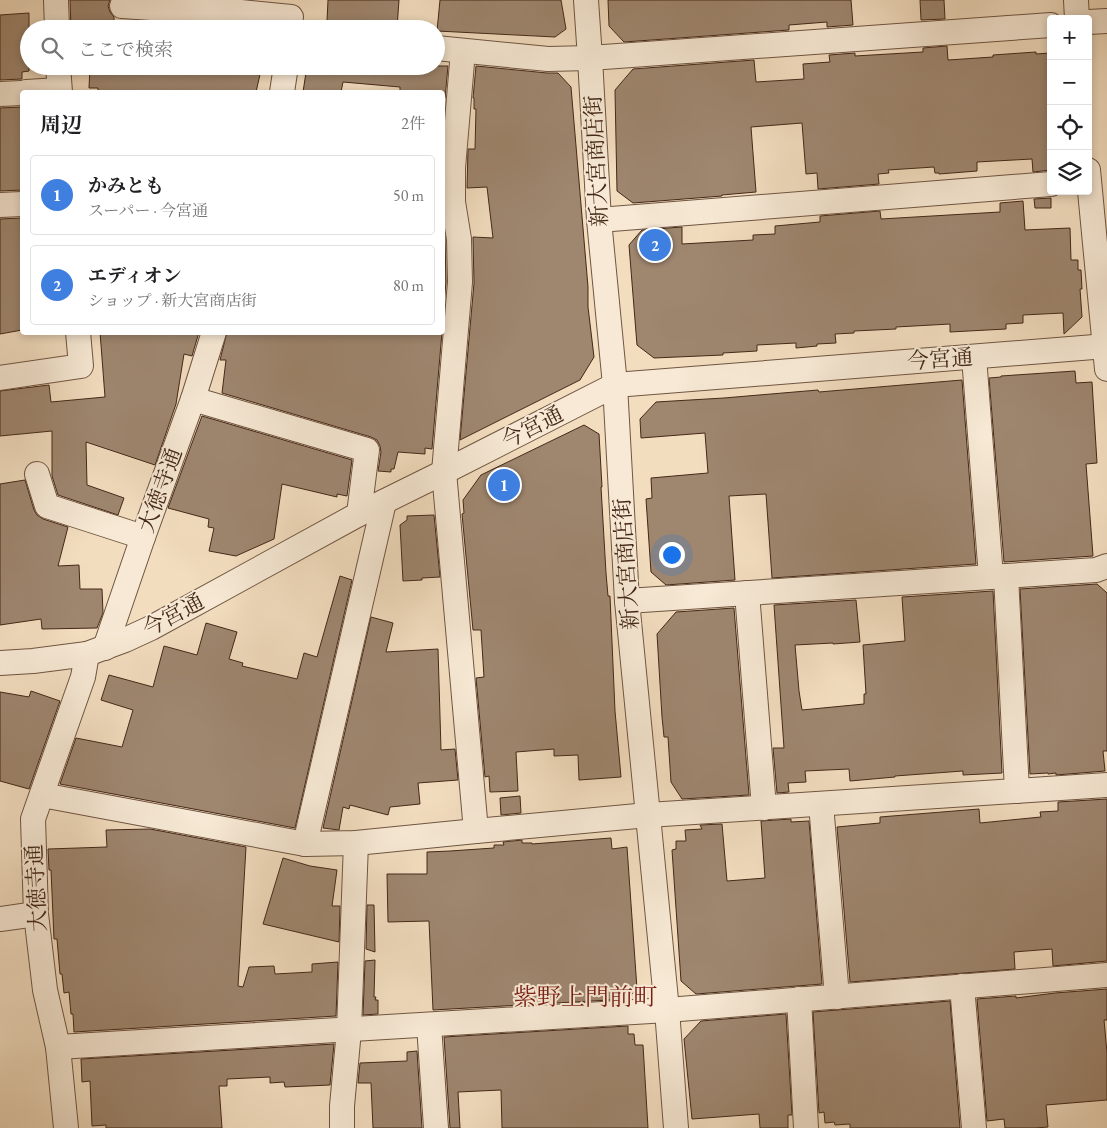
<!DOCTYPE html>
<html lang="ja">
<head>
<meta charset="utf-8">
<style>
	body { margin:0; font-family:"EB Garamond","Noto Serif JP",serif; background:#f6f6f6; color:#202124 }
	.controls { position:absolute; right:15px; top:15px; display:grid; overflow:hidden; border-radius:5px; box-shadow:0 2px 8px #0003 }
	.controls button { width:45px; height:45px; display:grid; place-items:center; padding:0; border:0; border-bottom:1px solid #e0e0e0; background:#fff; color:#202124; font:25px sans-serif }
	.you { position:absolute; left:671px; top:554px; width:18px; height:18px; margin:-12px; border:4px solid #fff; border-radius:50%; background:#1a73e8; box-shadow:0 0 0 8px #1a73e833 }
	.badge { display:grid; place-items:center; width:32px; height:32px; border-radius:50%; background:#2563eb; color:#fff; font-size:16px; font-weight:700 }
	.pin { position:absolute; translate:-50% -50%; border:2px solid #fff; box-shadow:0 1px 5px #0006 }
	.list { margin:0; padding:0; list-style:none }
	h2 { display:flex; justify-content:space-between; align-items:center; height:65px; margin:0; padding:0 20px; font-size:21px }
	h2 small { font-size:16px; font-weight:400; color:#757577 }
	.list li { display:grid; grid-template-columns:32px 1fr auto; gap:15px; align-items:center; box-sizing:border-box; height:80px; margin:0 10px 10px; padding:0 10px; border:1px solid #e0e0e0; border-radius:5px }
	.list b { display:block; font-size:19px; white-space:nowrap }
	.list p { margin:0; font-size:16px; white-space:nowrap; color:#757577 }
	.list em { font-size:16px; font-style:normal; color:#757577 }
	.icon { flex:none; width:28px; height:28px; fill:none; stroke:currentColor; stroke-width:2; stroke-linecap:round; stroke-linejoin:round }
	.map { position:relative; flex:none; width:1107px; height:1128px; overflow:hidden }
	.search { position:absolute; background:#fff; box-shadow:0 2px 8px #0003; left:20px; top:20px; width:425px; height:55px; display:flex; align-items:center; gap:12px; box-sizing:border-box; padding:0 18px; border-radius:28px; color:#757577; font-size:19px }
	.panel { position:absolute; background:#fff; box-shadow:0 2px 8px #0003; left:20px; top:90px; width:425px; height:245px; border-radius:5px }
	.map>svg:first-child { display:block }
	.building { fill:#9e866f; stroke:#442818 }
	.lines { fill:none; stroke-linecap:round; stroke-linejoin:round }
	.minor-casing { stroke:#705542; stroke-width:26 }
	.minor { stroke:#f7e9d5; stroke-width:24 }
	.labels { text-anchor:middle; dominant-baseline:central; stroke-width:4; stroke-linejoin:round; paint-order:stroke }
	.street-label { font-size:22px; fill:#442818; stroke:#f7e9d5 }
	.neighbourhood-label { font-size:24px; fill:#7a1f14; stroke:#f7e9d5 }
</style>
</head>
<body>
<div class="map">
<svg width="1107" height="1128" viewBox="0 0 1107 1128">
	<rect width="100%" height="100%" fill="#f2ddbf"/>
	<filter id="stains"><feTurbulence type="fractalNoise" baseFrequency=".004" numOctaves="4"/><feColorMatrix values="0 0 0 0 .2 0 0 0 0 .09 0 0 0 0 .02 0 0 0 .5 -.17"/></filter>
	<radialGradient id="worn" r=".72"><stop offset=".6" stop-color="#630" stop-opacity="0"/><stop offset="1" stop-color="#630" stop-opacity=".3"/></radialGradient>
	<g class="building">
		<polygon points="70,0 110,0 108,6 110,12 114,17 114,29 71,29"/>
		<polygon points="328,0 399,0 397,28 374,27 375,25 327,21"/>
		<polygon points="440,0 561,0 566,29 555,37 437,31"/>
		<polygon points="608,0 851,0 853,25 827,27 827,22 789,25 789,30 624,42 609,26"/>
		<polygon points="920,0 944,0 945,19 921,20"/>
		<polygon points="29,13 29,71 22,72 22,79 0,80 0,15"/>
		<polygon points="947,46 948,60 993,57 993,55 1036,52 1036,54 1051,53 1051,170 1033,172 1032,159 977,162 977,171 939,174 939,173 935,173 934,167 888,170 889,173 878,174 879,184 818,189 817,173 806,174 802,123 751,127 756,192 722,195 722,196 633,203 617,191 615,90 633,69 754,60 756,82 804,79 803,64 830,62 829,55 855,53 855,56 923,52 923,48"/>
		<polygon points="143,66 238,66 261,70 256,92 98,92 98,88 89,88 90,67 142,69"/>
		<polygon points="307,66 448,66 445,98 442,98 442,92 400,91 400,87 343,82 341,92 303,92"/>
		<polygon points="476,66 547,73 558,73 571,87 588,287 588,307 594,357 580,380 460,440 474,283 473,237 493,238 487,187 467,188 468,149 475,149 476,109 474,109 474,98 473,98"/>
		<polygon points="22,107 22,190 0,191 0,108"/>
		<polygon points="1051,198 1051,208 1035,208 1034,199"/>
		<polygon points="1023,201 1025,230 1070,228 1071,260 1078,260 1078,270 1081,270 1082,289 1080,289 1082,317 1064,334 1063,313 1023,315 1023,323 1006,324 1006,329 950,332 950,324 896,327 896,329 854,331 854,333 835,334 836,343 817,344 817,346 796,348 796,343 757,345 757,351 723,353 723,355 654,358 637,345 629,245 642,230 682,227 682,244 753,240 753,235 775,234 775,226 820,222 820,216 880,211 881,219 1000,212 1000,203"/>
		<polygon points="22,218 22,330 0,334 0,219"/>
		<polygon points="442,236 445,236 445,240 446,282 442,326"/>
		<polygon points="100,332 199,332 192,356 184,354 176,404 155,465 86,442 87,485 124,498 118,515 58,495 52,476 52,431 0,436 0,391 49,385 51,402 105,397"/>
		<polygon points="227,332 442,332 432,449 425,448 425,454 398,452 394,469 391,469 391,472 378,471 381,452 380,446 377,440 371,437 222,393 226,360 220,360"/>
		<polygon points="1075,371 1076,383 1092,382 1097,463 1086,464 1093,556 1004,562 989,378 1001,377 1001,376"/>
		<polygon points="962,380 976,564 772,578 766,494 729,496 735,580 666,585 651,572 646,499 652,498 651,478 708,473 705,433 641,438 640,419 656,402 724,398 818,390 819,392"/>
		<polygon points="202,416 352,460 347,496 337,494 337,497 282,484 274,539 236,556 209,551 214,528 208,527 209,519 168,508"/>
		<polygon points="584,425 599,434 602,487 601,487 606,573 608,596 610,596 615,711 621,777 579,780 578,755 554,756 554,749 516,752 518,791 490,792 489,776 485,777 476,678 484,677 481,630 473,630 462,514 464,513 463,500 481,475"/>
		<polygon points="25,480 34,510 37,515 43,519 68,527 58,566 79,565 80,589 102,589 103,613 97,628 42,629 41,619 0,625 0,484"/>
		<polygon points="434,515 440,577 422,578 422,580 403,581 400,525 407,520 407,516"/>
		<polygon points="340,576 352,580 295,828 60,784 76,738 122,747 133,710 101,700 109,675 153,687 164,646 197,655 206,623 237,632 229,659 243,663 242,666 297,679 304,653 317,657"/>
		<polygon points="1097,584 1107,593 1107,751 1103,751 1105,771 1056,775 1056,773 1048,774 1048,773 1030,774 1020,589"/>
		<polygon points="993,591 1002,773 963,775 963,771 895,776 895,777 850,781 849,769 805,771 806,782 788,783 789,792 777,793 773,748 784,748 774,605 856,600 860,642 833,644 833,643 795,645 799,691 802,710 864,704 864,694 866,694 863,645 905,641 902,597"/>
		<polygon points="734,608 749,795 682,799 671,782 668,737 664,737 662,717 657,634 676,612"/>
		<polygon points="371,617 393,623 386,652 438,649 441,750 455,749 458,780 418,783 420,804 390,807 388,815 350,805 349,809 343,807 339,830 323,828"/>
		<polygon points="31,691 60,701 29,789 0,781 0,692 29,697"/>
		<polygon points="520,796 521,813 501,815 500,798"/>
		<polygon points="1107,799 1107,961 1053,966 1052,949 1014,952 1015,969 850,982 837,827 880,823 880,817 979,809 980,823 1041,817 1040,812 1058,811 1058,802"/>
		<polygon points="791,819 791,822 809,821 822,984 696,994 681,981 672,850 676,849 676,841 686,841 685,830 702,829 700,825 722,824 727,881 765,878 761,821"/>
		<polygon points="150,829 246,847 238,986 243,987 249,967 274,966 275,974 312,972 312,964 338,962 336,1016 74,1032 73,1014 71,1014 69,992 64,993 62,974 60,974 57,939 54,939 51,870 49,870 48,849 107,847 106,830"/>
		<polygon points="611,838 612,849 627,847 637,989 627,999 433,1010 429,921 388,922 387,874 427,874 427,852 450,851 494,848 494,845 504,845 503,842 522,840 522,843 532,843 532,844"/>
		<polygon points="283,858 310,866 337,870 332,906 340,906 339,942 263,924"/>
		<polygon points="367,905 374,905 375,952 366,949"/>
		<polygon points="375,960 374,997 376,997 375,1000 378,1000 378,1014 363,1015 365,961"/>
		<polygon points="1107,989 1107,1020 1104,1020 1107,1053 1107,1100 1046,1105 1048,1127 1035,1128 1005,1128 1004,1119 987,1121 977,999 1016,996 1016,998 1055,993"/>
		<polygon points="950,1001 960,1128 850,1128 850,1124 835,1125 834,1122 825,1123 824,1112 819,1113 813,1012"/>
		<polygon points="786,1014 792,1115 788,1115 788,1128 760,1128 759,1114 692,1119 684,1039 701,1021"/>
		<polygon points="628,1026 628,1034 634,1034 635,1045 643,1045 648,1128 502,1128 501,1090 458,1092 460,1128 450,1128 444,1037"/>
		<polygon points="334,1044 330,1085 285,1087 284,1082 270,1083 270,1077 227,1079 227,1086 219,1086 222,1128 106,1128 106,1125 92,1126 90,1081 82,1082 81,1059"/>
		<polygon points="417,1051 422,1128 373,1128 371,1083 358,1083 360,1063 407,1061 407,1052"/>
	</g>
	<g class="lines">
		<g class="minor-casing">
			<g id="minor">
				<polyline points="56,0 57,29"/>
				<polyline points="586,0 590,58 599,220 615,385 627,601 667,1010 676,1128"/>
				<polyline points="1076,0 1077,19"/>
				<polyline points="122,6 182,10 221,10 291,17"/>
				<polyline points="1088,22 1107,21"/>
				<polyline points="436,48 548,59 590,58 1051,25"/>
				<polyline points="463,51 453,168 453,202 459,239 460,282 444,472 476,831"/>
				<polyline points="58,66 60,92"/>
				<polyline points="26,92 59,90"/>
				<polyline points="282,92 286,66"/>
				<polyline points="0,94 22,93"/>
				<polyline points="1088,170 1107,369"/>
				<polyline points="0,205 22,204"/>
				<polyline points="599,220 1051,184"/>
				<polyline points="974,357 991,577"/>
				<polyline points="0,378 81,366 78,332"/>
				<polyline points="193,399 367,450 359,514"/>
				<polyline points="37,474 47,506 143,537"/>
				<polyline points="1006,576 1017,791"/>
				<polyline points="747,593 764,808"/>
				<polyline points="627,601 1096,570 1107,566"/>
				<polyline points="105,648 143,537 193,399 214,332"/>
				<polyline points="0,663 33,661 87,654 125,640 151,628 359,514 444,472 615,385 1107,346"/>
				<polyline points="42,795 305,844 356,843 476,831 648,815 1107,785"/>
				<polyline points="821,804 837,997"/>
				<polyline points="305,844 384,502"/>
				<polyline points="0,919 36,914"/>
				<polyline points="962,986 974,1128"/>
				<polyline points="799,999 806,1128"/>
				<polyline points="429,1025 436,1128"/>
				<polyline points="58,1047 667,1010 1107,975"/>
				<polyline points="66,1128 58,1047 45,990 36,914 33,819 83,677 87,654"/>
				<polyline points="342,1128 342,1106 349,1030 356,843"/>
			</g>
		</g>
		<use href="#minor" class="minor"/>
	</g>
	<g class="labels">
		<g class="street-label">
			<text transform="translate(596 161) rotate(-93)">新大宮商店街</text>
			<text transform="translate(940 359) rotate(-4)">今宮通</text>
			<text transform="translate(532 427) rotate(-27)">今宮通</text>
			<text transform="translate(160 490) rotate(-70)">大徳寺通</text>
			<text transform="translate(626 564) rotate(-94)">新大宮商店街</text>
			<text transform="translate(173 615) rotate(-28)">今宮通</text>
			<text transform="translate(36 888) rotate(-93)">大徳寺通</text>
		</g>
		<g class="neighbourhood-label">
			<text x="585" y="996">紫野上門前町</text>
		</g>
	</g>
	<rect width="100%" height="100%" filter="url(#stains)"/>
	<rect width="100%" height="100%" fill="url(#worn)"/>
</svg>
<div class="controls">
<button>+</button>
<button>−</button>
<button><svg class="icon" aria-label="locate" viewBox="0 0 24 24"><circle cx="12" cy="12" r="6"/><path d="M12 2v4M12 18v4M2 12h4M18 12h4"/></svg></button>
<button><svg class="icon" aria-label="layers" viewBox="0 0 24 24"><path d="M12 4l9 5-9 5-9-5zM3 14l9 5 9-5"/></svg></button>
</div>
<div class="you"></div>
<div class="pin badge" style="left:504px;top:485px;background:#3f7fe0">1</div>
<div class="pin badge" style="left:655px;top:245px;background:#3f7fe0">2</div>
<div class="search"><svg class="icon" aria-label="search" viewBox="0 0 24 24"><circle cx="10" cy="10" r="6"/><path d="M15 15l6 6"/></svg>ここで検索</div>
<section class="panel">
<h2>周辺<small>2件</small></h2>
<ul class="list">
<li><span class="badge" style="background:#3f7fe0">1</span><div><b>かみとも</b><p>スーパー · 今宮通</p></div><em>50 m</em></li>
<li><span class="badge" style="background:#3f7fe0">2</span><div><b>エディオン</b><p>ショップ · 新大宮商店街</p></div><em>80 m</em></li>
</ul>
</section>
</div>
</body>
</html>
